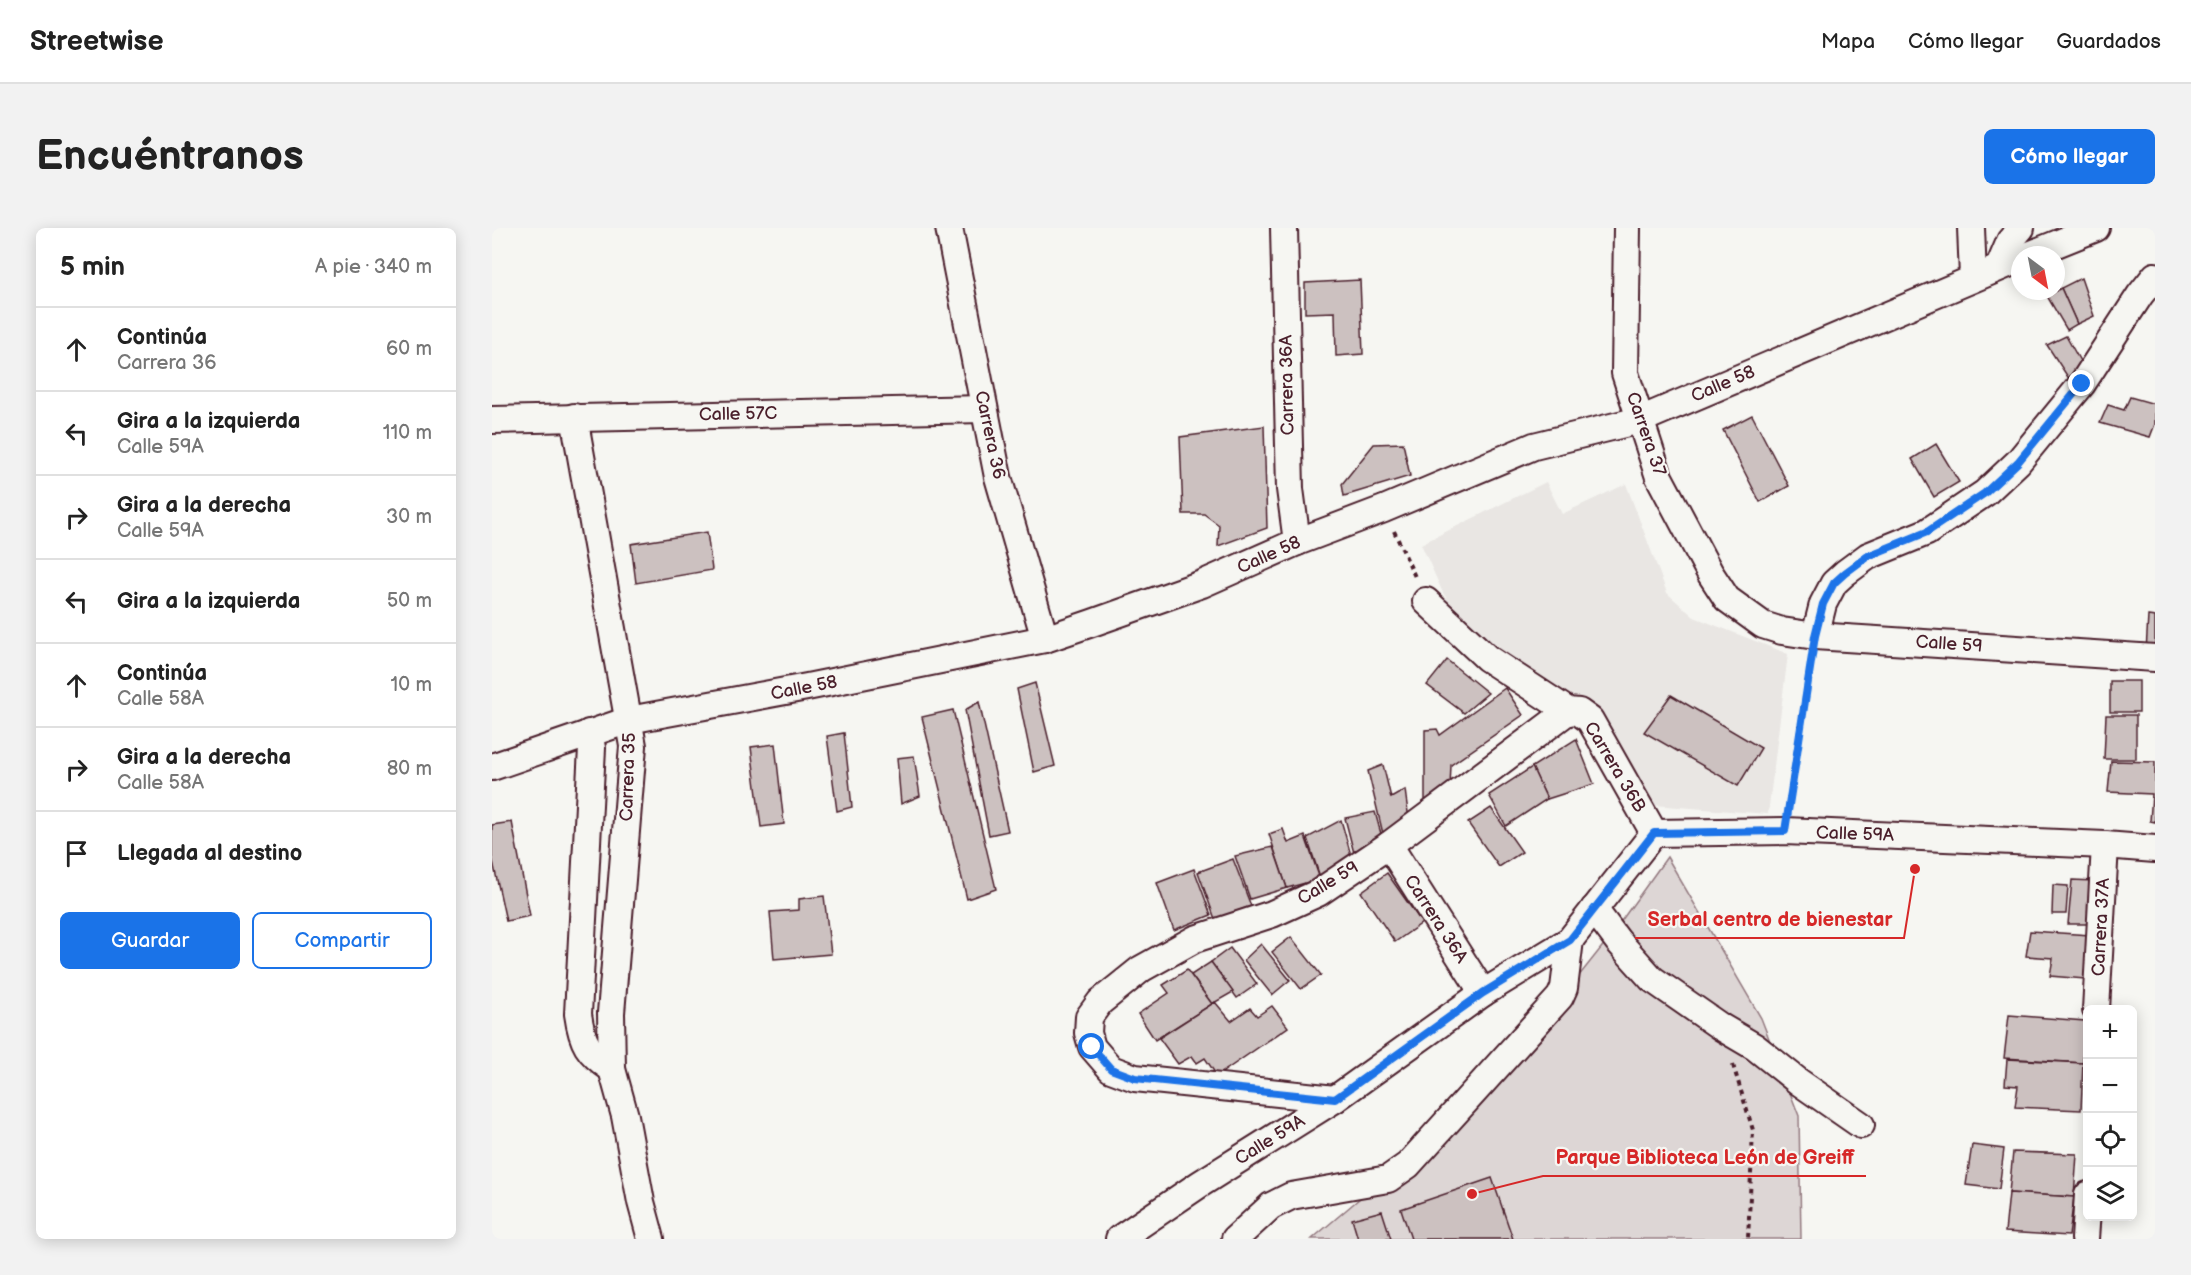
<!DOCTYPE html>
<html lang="es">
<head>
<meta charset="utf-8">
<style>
	body { margin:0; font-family:"Balsamiq Sans",sans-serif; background:#f2f2f2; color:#222 }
	.controls { position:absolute; right:18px; bottom:18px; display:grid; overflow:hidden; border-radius:9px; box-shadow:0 3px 15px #0003 }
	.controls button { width:54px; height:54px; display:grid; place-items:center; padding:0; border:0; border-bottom:2px solid #e0e0e0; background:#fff; color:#222; font:30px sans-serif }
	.compass { position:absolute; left:1519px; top:18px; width:54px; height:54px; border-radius:50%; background:#fff; box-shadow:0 3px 15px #0003; rotate:148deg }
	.stop { position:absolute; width:18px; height:18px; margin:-14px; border:4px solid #1a73e8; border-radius:50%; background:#fff }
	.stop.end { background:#1a73e8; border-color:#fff; box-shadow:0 2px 6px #0008 }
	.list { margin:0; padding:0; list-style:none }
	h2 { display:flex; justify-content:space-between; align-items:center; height:78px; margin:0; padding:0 24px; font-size:26px }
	h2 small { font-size:20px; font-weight:400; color:#767676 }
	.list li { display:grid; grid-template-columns:39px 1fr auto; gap:18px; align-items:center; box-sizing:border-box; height:84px; padding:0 24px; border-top:2px solid #e0e0e0 }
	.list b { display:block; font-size:22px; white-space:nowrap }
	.list p { margin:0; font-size:20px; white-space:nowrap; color:#767676 }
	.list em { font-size:20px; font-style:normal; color:#767676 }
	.actions { display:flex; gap:12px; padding:18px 24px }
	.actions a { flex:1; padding:14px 0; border:2px solid #1a73e8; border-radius:9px; text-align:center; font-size:21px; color:#1a73e8 }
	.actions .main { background:#1a73e8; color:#fff }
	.icon { flex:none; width:33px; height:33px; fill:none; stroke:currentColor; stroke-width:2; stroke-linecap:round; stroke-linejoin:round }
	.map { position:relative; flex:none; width:1663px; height:1011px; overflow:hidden; border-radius:9px }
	header { display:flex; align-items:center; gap:36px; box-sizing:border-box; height:84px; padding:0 30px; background:#fff; border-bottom:2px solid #e0e0e0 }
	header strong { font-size:28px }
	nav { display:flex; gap:33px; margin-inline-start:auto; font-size:21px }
	.intro { display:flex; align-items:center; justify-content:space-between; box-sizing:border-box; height:144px; padding:0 36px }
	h1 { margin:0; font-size:42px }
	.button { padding:15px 27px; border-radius:9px; background:#1a73e8; color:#fff; font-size:21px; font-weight:700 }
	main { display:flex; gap:36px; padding:0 36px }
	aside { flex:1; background:#fff; border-radius:9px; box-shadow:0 3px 15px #0003 }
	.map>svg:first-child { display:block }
	.built { fill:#e9e6e3 }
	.green { fill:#ddd6d5; stroke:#947a80; stroke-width:1.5 }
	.building { fill:#ccc1c0; stroke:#4a1f2b; stroke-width:1.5 }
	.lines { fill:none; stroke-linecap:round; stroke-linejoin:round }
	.minor-casing { stroke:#4a1f2b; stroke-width:30 }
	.path { stroke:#4a1f2b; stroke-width:4; stroke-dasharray:4.5 4.5; stroke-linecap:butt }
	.minor { stroke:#f6f6f2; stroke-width:26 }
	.route { stroke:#1a73e8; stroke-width:8 }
	.labels { text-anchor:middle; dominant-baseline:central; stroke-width:4.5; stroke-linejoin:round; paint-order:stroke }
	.street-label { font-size:18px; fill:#4a1f2b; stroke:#f6f6f2 }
	.leader { fill:none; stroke:#d62828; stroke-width:2 }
	.callout-dot { fill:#d62828; stroke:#f6f6f2; stroke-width:2 }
	.callout-label { font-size:20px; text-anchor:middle; font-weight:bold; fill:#d62828; stroke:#f6f6f2; stroke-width:4.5; stroke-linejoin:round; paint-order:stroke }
</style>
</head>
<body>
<header>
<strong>Streetwise</strong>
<nav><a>Mapa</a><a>Cómo llegar</a><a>Guardados</a></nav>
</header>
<div class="intro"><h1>Encuéntranos</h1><a class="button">Cómo llegar</a></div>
<main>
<aside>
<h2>5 min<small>A pie · 340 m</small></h2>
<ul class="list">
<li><svg class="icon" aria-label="ahead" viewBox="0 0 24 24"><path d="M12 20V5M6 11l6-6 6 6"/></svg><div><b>Continúa</b><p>Carrera 36</p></div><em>60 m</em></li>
<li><svg class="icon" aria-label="left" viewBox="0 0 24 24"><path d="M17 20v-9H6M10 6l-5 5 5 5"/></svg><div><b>Gira a la izquierda</b><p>Calle 59A</p></div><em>110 m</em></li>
<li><svg class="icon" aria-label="right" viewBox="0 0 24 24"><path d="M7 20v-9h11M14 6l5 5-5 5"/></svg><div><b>Gira a la derecha</b><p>Calle 59A</p></div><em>30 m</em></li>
<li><svg class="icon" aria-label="left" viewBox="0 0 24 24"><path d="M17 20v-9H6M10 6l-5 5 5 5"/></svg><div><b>Gira a la izquierda</b></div><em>50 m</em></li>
<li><svg class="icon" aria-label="ahead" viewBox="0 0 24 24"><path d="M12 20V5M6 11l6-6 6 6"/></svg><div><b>Continúa</b><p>Calle 58A</p></div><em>10 m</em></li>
<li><svg class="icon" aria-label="right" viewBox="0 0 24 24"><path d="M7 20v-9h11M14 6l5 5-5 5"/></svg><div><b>Gira a la derecha</b><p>Calle 58A</p></div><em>80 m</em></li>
<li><svg class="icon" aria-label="arrive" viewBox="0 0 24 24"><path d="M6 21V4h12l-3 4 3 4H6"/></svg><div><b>Llegada al destino</b></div></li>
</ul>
<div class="actions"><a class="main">Guardar</a><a>Compartir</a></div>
</aside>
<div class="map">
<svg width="1663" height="1011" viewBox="0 0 1663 1011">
	<rect width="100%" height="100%" fill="#f6f6f2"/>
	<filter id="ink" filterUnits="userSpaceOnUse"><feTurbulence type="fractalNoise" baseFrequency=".0167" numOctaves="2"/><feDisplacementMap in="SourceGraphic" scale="12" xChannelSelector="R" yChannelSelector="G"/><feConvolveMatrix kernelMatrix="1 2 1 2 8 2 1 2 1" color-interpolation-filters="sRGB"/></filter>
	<g filter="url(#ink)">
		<polygon class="built" points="1054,254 1070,286 1134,256 1175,365 1202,389 1296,426 1276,586 1148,576 1062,456 1007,426 973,398 951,365 929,316"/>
		<polygon class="green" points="1175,629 1269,790 1307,888 1309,1011 820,1011 901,942 1052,792 1117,710"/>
		<g class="building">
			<polygon points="1589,50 1602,88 1585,96 1569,60"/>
			<polygon points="868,52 871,126 844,128 843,84 813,85 813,55"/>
			<polygon points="1569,60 1585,96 1575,102 1555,68"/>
			<polygon points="1574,108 1594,144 1583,160 1555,117"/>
			<polygon points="1638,169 1663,176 1663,196 1658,209 1608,195 1616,177 1632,182"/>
			<polygon points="1260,187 1297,258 1268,274 1231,202"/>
			<polygon points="772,198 775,300 726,318 727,297 712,286 691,286 688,209"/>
			<polygon points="911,215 918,248 852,268 850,256 882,216"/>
			<polygon points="1444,216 1467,254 1442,269 1420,231"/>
			<polygon points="215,304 220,342 144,355 139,316"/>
			<polygon points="1656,388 1663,389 1663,425 1654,424"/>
			<polygon points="955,432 996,465 972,485 935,457"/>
			<rect x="1618" y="453" width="29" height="31"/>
			<polygon points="543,455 563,538 542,544 525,461"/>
			<polygon points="1013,460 1031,487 959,537 958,559 933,581 933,502 945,501 948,507"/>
			<polygon points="1179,467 1269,520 1246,558 1152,504"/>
			<polygon points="487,474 516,603 497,607 473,482"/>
			<polygon points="461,482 504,661 475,671 430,489"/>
			<polygon points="1614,487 1644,487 1644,531 1612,531"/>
			<polygon points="352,505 360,579 345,583 335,508"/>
			<polygon points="1084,511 1102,556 1055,571 1040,539"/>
			<polygon points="283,516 292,596 269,599 259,519"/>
			<polygon points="422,528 428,568 409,576 405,530"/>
			<polygon points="1619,533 1663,534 1663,594 1658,593 1660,566 1616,564"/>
			<polygon points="891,537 899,570 913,562 917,592 892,610 876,543"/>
			<polygon points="1040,539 1055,571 1014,598 997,567"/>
			<polygon points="999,580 1030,624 1007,639 976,595"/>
			<polygon points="883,584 891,613 864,633 853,590"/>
			<polygon points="849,592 862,638 831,658 815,610"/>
			<polygon points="20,594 38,688 14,693 0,629 0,597"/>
			<polygon points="791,601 796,615 813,608 828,651 795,660 777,606"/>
			<polygon points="781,619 795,660 758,671 743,628"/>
			<polygon points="741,631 759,678 723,691 706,644"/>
			<polygon points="702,641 719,687 682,702 665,655"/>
			<polygon points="895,645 930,695 903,714 869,664"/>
			<polygon points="1580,652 1603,653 1600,696 1576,696"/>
			<polygon points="1561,657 1576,658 1574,686 1560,686"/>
			<polygon points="332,668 339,726 282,731 278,684 307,682 307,671"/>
			<polygon points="1538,703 1598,707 1593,751 1558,748 1561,730 1534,728"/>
			<polygon points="799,709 829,747 809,761 780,724"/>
			<polygon points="769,716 798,752 780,767 752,732"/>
			<polygon points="738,720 765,756 745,770 719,734"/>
			<polygon points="719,734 741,764 720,776 699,747"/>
			<polygon points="695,742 720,776 663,812 646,786 677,765 671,757"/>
			<polygon points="723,774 739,793 758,780 765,788 780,778 796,799 725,848 713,830 705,835 700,828 686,836 667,810"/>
			<polygon points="1517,787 1593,793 1591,835 1512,830"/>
			<polygon points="1515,831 1591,835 1589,882 1523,879 1526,858 1513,857"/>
			<polygon points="1480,917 1512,921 1507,961 1474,957"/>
			<polygon points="1521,924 1585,926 1582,969 1517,965"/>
			<polygon points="1000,950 1021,1011 919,1011 909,981"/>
			<polygon points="1517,965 1582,969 1577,1008 1513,1004"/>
			<polygon points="890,983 899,1011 866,1011 860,991"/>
		</g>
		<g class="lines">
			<g class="minor-casing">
				<g id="minor">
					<polyline points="457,0 506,249 553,411"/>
					<polyline points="792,0 798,261 805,314"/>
					<polyline points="1135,0 1133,145 1167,249 1218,345 1235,371 1271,397 1290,403 1323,408 1663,430"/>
					<polyline points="1479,0 1481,49"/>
					<polyline points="1537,27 1604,0"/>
					<polyline points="1507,39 1518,13 1529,0"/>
					<polyline points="82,189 141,518 119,785 120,841 133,888 149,974 159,1011"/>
					<polyline points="0,192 492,181"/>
					<polyline points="934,373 995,430 1076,483 1087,484 1098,492 1162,605"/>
					<polyline points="1323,408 1331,376 1342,355 1353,345 1376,328 1435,304 1493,265 1526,234 1590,156 1648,67 1663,48"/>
					<path d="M97,505L100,520L86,786C90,815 96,825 120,841"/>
					<polyline points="0,539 137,492 315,459 553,411 600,395 710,356 805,314 892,281 1042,218 1148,192 1528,31"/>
					<polyline points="1162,605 1293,603 1613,617 1663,621"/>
					<polyline points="897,617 991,765"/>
					<polyline points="1102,681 1126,713 1160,751 1229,799 1263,819 1307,854 1369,897"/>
					<polyline points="1604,782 1613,617"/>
					<polyline points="843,871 643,850 619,841 600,819 596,805 597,789 608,774 649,741 703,711 780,686 826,665 897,617 1076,483"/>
					<polyline points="627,1011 708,956 843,871 991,765 1078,712 1162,605"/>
					<polyline points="743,1011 779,978 799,968 896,951 916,937 1068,769 1072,760 1078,712"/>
					<polyline points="1593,1011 1596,967"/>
				</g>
			</g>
			<g class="path">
				<polyline points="902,303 924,351"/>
				<polyline points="1296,579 1319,432"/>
				<polyline points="1241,837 1261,902 1256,1011"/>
			</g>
			<use href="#minor" class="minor"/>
		</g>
	</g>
	<g class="lines" filter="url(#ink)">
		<polyline class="route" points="600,819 619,841 643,850 843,871 991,765 1078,712 1162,605 1293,603 1323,408 1331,376 1342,355 1353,345 1376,328 1435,304 1493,265 1526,234 1590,156"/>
	</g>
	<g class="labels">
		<g class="street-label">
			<text transform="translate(1231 156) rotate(-23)">Calle 58</text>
			<text transform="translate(795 157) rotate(-91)">Carrera 36A</text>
			<text transform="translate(246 186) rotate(-1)">Calle 57C</text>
			<text transform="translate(1154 206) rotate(71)">Carrera 37</text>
			<text transform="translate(498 207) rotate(78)">Carrera 36</text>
			<text transform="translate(777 327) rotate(-24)">Calle 58</text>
			<text transform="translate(1457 416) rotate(4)">Calle 59</text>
			<text transform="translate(312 460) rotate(-11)">Calle 58</text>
			<text transform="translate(1123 539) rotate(59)">Carrera 36B</text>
			<text transform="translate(136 549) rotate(-88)">Carrera 35</text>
			<text transform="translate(1363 606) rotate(2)">Calle 59A</text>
			<text transform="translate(836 655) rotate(-31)">Calle 59</text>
			<text transform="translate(944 691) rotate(57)">Carrera 36A</text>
			<text transform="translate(1609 699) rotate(-87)">Carrera 37A</text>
			<text transform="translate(778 912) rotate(-32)">Calle 59A</text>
		</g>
	</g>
	<path class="leader" d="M1423 641L1412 710H1143M980 966L1051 948H1374"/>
	<g class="callout-dot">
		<circle cx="1423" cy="641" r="6"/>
		<circle cx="980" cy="966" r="6"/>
	</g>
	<g class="callout-label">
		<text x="1278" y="698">Serbal centro de bienestar</text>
		<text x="1213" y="936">Parque Biblioteca León de Greiff</text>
	</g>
</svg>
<div class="controls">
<button>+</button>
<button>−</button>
<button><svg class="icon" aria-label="locate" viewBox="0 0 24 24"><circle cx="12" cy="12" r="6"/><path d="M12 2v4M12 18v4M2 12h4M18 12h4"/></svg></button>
<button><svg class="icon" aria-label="layers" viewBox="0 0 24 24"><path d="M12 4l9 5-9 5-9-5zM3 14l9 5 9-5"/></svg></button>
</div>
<svg class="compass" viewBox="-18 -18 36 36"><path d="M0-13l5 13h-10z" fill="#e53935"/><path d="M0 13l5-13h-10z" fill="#767676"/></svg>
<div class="stop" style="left:600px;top:819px"></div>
<div class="stop end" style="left:1590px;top:156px"></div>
</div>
</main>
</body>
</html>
